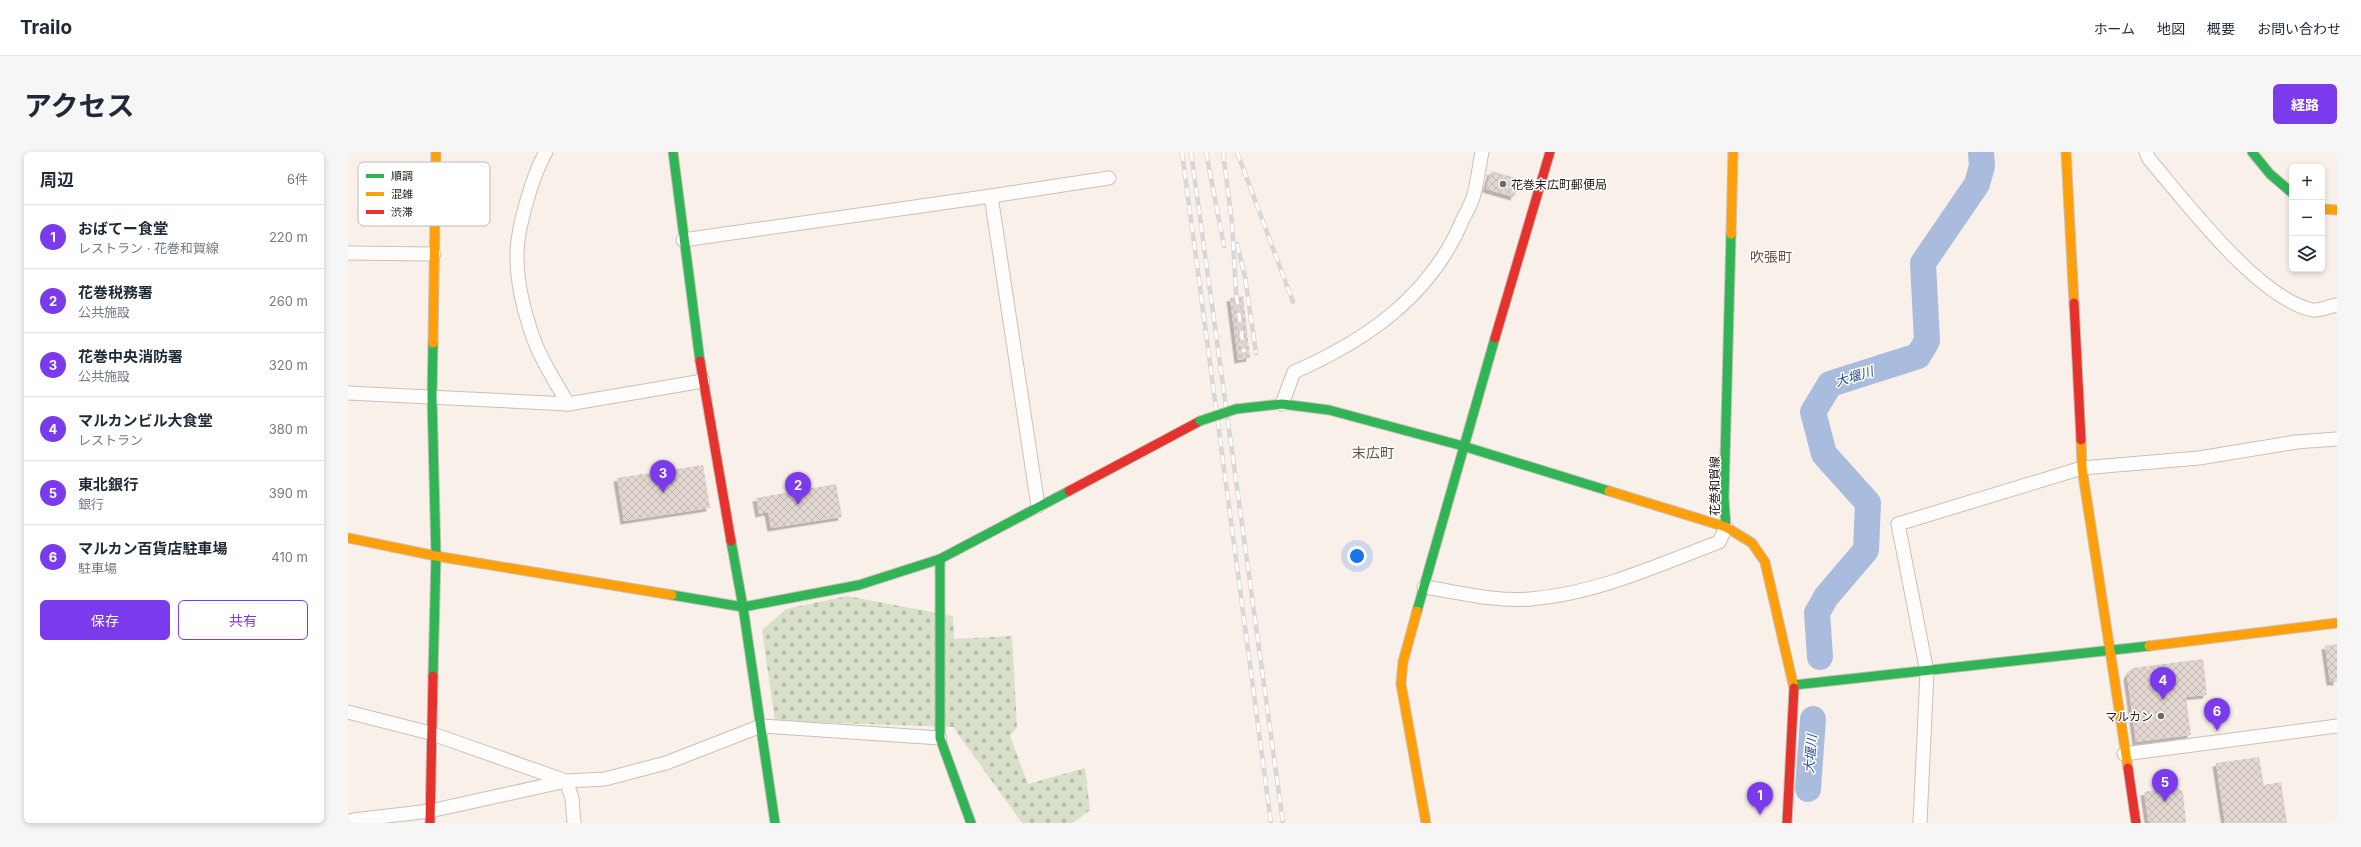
<!DOCTYPE html>
<html lang="ja">
<head>
<meta charset="utf-8">
<style>
	body { margin:0; font-family:Inter,"Noto Sans JP",sans-serif; background:#f6f6f7; color:#1f2937 }
	.controls { position:absolute; right:12px; top:12px; display:grid; overflow:hidden; border-radius:6px; box-shadow:0 2px 6px #0003 }
	.controls button { width:36px; height:36px; display:grid; place-items:center; padding:0; border:0; border-bottom:1px solid #e0e1e3; background:#fff; color:#1f2937; font:20px sans-serif }
	.you { position:absolute; left:1009px; top:404px; width:14px; height:14px; margin:-10px; border:3px solid #fff; border-radius:50%; background:#1a73e8; box-shadow:0 0 0 6px #1a73e833 }
	.badge { display:grid; place-items:center; width:26px; height:26px; border-radius:50%; background:#7c3aed; color:#fff; font-size:13px; font-weight:700 }
	.pin { position:absolute; translate:-50% -33px; filter:drop-shadow(0 1px 2px #0008) }
	.pin::after { content:''; position:absolute; top:21px; width:14px; height:12px; background:inherit; clip-path:polygon(0 0,100% 0,50% 100%) }
	.list { margin:0; padding:0; list-style:none }
	h2 { display:flex; justify-content:space-between; align-items:center; height:52px; margin:0; padding:0 16px; font-size:17px }
	h2 small { font-size:13px; font-weight:400; color:#747a83 }
	.list li { display:grid; grid-template-columns:26px 1fr auto; gap:12px; align-items:center; box-sizing:border-box; height:64px; padding:0 16px; border-top:1px solid #e0e1e3 }
	.list b { display:block; font-size:15px; white-space:nowrap }
	.list p { margin:0; font-size:13px; white-space:nowrap; color:#747a83 }
	.list em { font-size:13px; font-style:normal; color:#747a83 }
	.actions { display:flex; gap:8px; padding:12px 16px }
	.actions a { flex:1; padding:9px 0; border:1px solid #7c3aed; border-radius:6px; text-align:center; font-size:14px; color:#7c3aed }
	.actions .main { background:#7c3aed; color:#fff }
	.icon { flex:none; width:22px; height:22px; fill:none; stroke:currentColor; stroke-width:2; stroke-linecap:round; stroke-linejoin:round }
	.map { position:relative; flex:none; width:1989px; height:671px; overflow:hidden; border-radius:6px }
	header { display:flex; align-items:center; gap:24px; box-sizing:border-box; height:56px; padding:0 20px; background:#fff; border-bottom:1px solid #e0e1e3 }
	header strong { font-size:19px }
	nav { display:flex; gap:22px; margin-inline-start:auto; font-size:14px }
	.intro { display:flex; align-items:center; justify-content:space-between; box-sizing:border-box; height:96px; padding:0 24px }
	h1 { margin:0; font-size:28px }
	.button { padding:10px 18px; border-radius:6px; background:#7c3aed; color:#fff; font-size:14px; font-weight:700 }
	main { display:flex; gap:24px; padding:0 24px }
	aside { flex:1; background:#fff; border-radius:6px; box-shadow:0 2px 6px #0003 }
	.map>svg:first-child { display:block }
	.cemetery { fill:url(#cemetery-stones) }
	.lines { fill:none; stroke-linecap:round; stroke-linejoin:round }
	.river { stroke:#aabcdd; stroke-width:26 }
	.building { fill:url(#building-cross-hatch); filter:url(#shadow) }
	.street-casing { stroke:#c9c0ba; stroke-width:15 }
	.fast-casing { stroke:#c9c0ba; stroke-width:11 }
	.slow-casing { stroke:#c9c0ba; stroke-width:11 }
	.jam-casing { stroke:#c9c0ba; stroke-width:11 }
	.street { stroke:#fefdfc; stroke-width:13 }
	.fast { stroke:#30b455; stroke-width:9 }
	.slow { stroke:#ff9f0a; stroke-width:9 }
	.jam { stroke:#e5322d; stroke-width:9 }
	.rail-casing { stroke:#d9d6d4; stroke-width:4.5 }
	.rail { stroke:#fff; stroke-width:3; stroke-dasharray:9; stroke-linecap:butt }
	.fast-bridge-casing { stroke:#c9c0ba; stroke-width:11; stroke-linecap:butt }
	.fast-bridge { stroke:#30b455; stroke-width:9 }
	.poi-dot { fill:#726962; stroke:#fff; stroke-width:1.5 }
	.labels { text-anchor:middle; dominant-baseline:central; stroke-width:3; stroke-linejoin:round; paint-order:stroke }
	.poi-label { font-size:12px; fill:#292019; stroke:#fff; text-anchor:start }
	.street-label { font-size:12px; fill:#292019; stroke:#fff }
	.water-label { font-size:13px; font-style:italic; fill:#2a4f8c; stroke:#fff }
	.quarter-label { font-size:14px; fill:#655041; stroke:#fff }
	.key { fill:#fff; stroke:#bfbcba; stroke-width:1 }
	.key-label { font-size:11px; fill:#292019 }
</style>
</head>
<body>
<header>
<strong>Trailo</strong>
<nav><a>ホーム</a><a>地図</a><a>概要</a><a>お問い合わせ</a></nav>
</header>
<div class="intro"><h1>アクセス</h1><a class="button">経路</a></div>
<main>
<aside>
<h2>周辺<small>6件</small></h2>
<ul class="list">
<li><span class="badge">1</span><div><b>おばてー食堂</b><p>レストラン · 花巻和賀線</p></div><em>220 m</em></li>
<li><span class="badge">2</span><div><b>花巻税務署</b><p>公共施設</p></div><em>260 m</em></li>
<li><span class="badge">3</span><div><b>花巻中央消防署</b><p>公共施設</p></div><em>320 m</em></li>
<li><span class="badge">4</span><div><b>マルカンビル大食堂</b><p>レストラン</p></div><em>380 m</em></li>
<li><span class="badge">5</span><div><b>東北銀行</b><p>銀行</p></div><em>390 m</em></li>
<li><span class="badge">6</span><div><b>マルカン百貨店駐車場</b><p>駐車場</p></div><em>410 m</em></li>
</ul>
<div class="actions"><a class="main">保存</a><a>共有</a></div>
</aside>
<div class="map">
<svg width="1989" height="671" viewBox="0 0 1989 671">
	<defs>
		<pattern id="cemetery-stones" width="16" height="16" patternUnits="userSpaceOnUse"><rect width="16" height="16" fill="#d8e0ca"/><path d="M2 7V4a2 2 0 0 1 4 0v3zM10 15v-3a2 2 0 0 1 4 0v3z" fill="#b9c0ad"/></pattern>
		<pattern id="building-cross-hatch" width="8" height="8" patternUnits="userSpaceOnUse"><rect width="8" height="8" fill="#e3d8d1"/><path d="M0 0l8 8M0 8l8-8" fill="none" stroke="#c3b9b3"/></pattern>
		<filter id="shadow"><feDropShadow dx="-3.5" dy="3.5" stdDeviation="0" flood-color="#0004"/></filter>
	</defs>
	<rect width="100%" height="100%" fill="#f9f0ea"/>
	<polygon class="cemetery" points="499,444 605,464 606,487 664,484 669,575 662,584 680,632 737,616 742,658 725,671 674,671 605,575 427,569 414,478 438,457"/>
	<g class="lines">
		<g class="river">
			<polyline points="1472,505 1469,461 1478,445 1518,398 1520,351 1476,302 1465,260 1482,232 1570,204 1579,189 1575,111 1629,32 1634,14 1633,0"/>
			<polyline points="1460,637 1465,567"/>
		</g>
	</g>
	<g class="building">
		<polygon points="1143,19 1172,27 1166,45 1138,37"/>
		<polygon points="895,144 902,206 890,208 882,146"/>
		<polygon points="355,313 362,356 276,369 269,326"/>
		<polygon points="488,332 494,365 423,376 420,360 411,362 408,346"/>
		<polygon points="1989,492 1989,530 1982,530 1977,494"/>
		<polygon points="1855,507 1859,543 1838,545 1843,583 1788,590 1779,524 1784,516"/>
		<polygon points="1911,605 1916,633 1933,630 1939,671 1877,671 1868,611"/>
		<polygon points="1829,635 1835,640 1838,671 1803,671 1800,668 1796,640"/>
	</g>
	<g class="lines">
		<g class="street-casing">
			<g id="street">
				<path d="M198,0C185,22 168,79 169,105C169,132 177,163 186,188C194,210 209,232 220,252"/>
				<path d="M1798,0L1801,7C1838,50 1910,147 1965,158C1972,159 1982,154 1989,153"/>
				<polyline points="643,44 761,26"/>
				<polyline points="335,88 643,44 690,354"/>
				<polyline points="0,101 86,102"/>
				<polyline points="0,241 220,252 355,229"/>
				<path d="M934,252L946,220C1019,188 1083,144 1115,67C1119,59 1124,51 1126,42C1130,28 1131,14 1134,0"/>
				<path d="M1076,435C1110,440 1147,450 1182,447C1248,442 1310,413 1371,390L1378,375"/>
				<polyline points="0,560 82,581 218,629 224,646 226,671"/>
				<polyline points="1776,602 1989,574"/>
				<polyline points="0,670 5,668 82,659 218,629 257,627 318,611 413,574 592,586"/>
				<polyline points="1572,671 1579,520 1550,372 1734,316 1851,306 1948,290 1989,287"/>
			</g>
		</g>
		<g class="fast-casing">
			<g id="fast">
				<polyline points="325,0 352,209"/>
				<polyline points="1904,0 1922,22 1944,41"/>
				<polyline points="85,191 84,245 88,404 85,524"/>
				<polyline points="888,257 934,252 981,258 1115,294 1261,339"/>
				<polyline points="1378,375 1376,346 1383,82"/>
				<polyline points="383,389 395,455 511,433 592,407 721,339"/>
				<polyline points="592,407 592,586 623,671"/>
				<polyline points="324,443 395,455 427,671"/>
				<polyline points="1069,459 1147,186"/>
				<polyline points="1446,533 1801,494"/>
			</g>
		</g>
		<g class="slow-casing">
			<g id="slow">
				<polyline points="1718,0 1726,151"/>
				<polyline points="1974,57 1989,58"/>
				<polyline points="1383,82 1385,0"/>
				<polyline points="85,191 88,0"/>
				<polyline points="1733,288 1734,316 1780,616"/>
				<polyline points="1261,339 1378,375 1404,391 1417,410 1446,536"/>
				<polyline points="0,386 88,404 324,443"/>
				<polyline points="1069,459 1055,510 1053,532 1078,671"/>
				<polyline points="1801,494 1989,471"/>
			</g>
		</g>
		<g class="jam-casing">
			<g id="jam">
				<polyline points="1726,151 1733,288"/>
				<polyline points="1147,186 1202,0"/>
				<polyline points="352,209 383,389"/>
				<polyline points="721,339 852,269"/>
				<polyline points="1780,616 1788,671"/>
				<polyline points="82,671 85,524"/>
				<polyline points="1439,671 1446,536"/>
			</g>
		</g>
		<use href="#street" class="street"/>
		<use href="#fast" class="fast"/>
		<use href="#slow" class="slow"/>
		<use href="#jam" class="jam"/>
		<g class="rail-casing">
			<g id="rail">
				<polyline points="834,0 923,671"/>
				<polyline points="843,0 935,671"/>
				<polyline points="858,0 876,94"/>
				<polyline points="875,0 884,71 888,140 896,200"/>
				<polyline points="889,0 945,150"/>
				<polyline points="889,92 897,125 908,201"/>
			</g>
		</g>
		<use href="#rail" class="rail"/>
		<g class="fast-bridge-casing">
			<polyline id="fast-bridge" points="852,269 888,257"/>
		</g>
		<use href="#fast-bridge" class="fast-bridge"/>
	</g>
	<g class="poi-dot">
		<circle cx="1155" cy="32" r="4"/>
		<circle cx="1813" cy="564" r="4"/>
	</g>
	<g class="labels">
		<g class="poi-label">
			<text x="1163" y="32">花巻末広町郵便局</text>
			<text x="1805" y="564" text-anchor="end">マルカン</text>
		</g>
		<g class="street-label">
			<text transform="translate(1366 334) rotate(-90)">花巻和賀線</text>
		</g>
		<g class="water-label">
			<text transform="translate(1506 224) rotate(-17)">大堰川</text>
			<text transform="translate(1462 602) rotate(-85)">大堰川</text>
		</g>
		<g class="quarter-label">
			<text x="1423" y="104">吹張町</text>
			<text x="1025" y="300">末広町</text>
		</g>
	</g>
	<rect x="10" y="10" width="132" height="64" rx="6" class="key"/>
	<rect x="18" y="22" width="18" height="4" fill="#30b455"/>
	<rect x="18" y="40" width="18" height="4" fill="#ff9f0a"/>
	<rect x="18" y="58" width="18" height="4" fill="#e5322d"/>
	<g class="key-label">
		<text x="43" y="28">順調</text>
		<text x="43" y="46">混雑</text>
		<text x="43" y="64">渋滞</text>
	</g>
</svg>
<div class="controls">
<button>+</button>
<button>−</button>
<button><svg class="icon" aria-label="layers" viewBox="0 0 24 24"><path d="M12 4l9 5-9 5-9-5zM3 14l9 5 9-5"/></svg></button>
</div>
<div class="you"></div>
<div class="pin badge" style="left:1412px;top:663px">1</div>
<div class="pin badge" style="left:450px;top:353px">2</div>
<div class="pin badge" style="left:315px;top:341px">3</div>
<div class="pin badge" style="left:1815px;top:548px">4</div>
<div class="pin badge" style="left:1817px;top:650px">5</div>
<div class="pin badge" style="left:1869px;top:579px">6</div>
</div>
</main>
</body>
</html>
